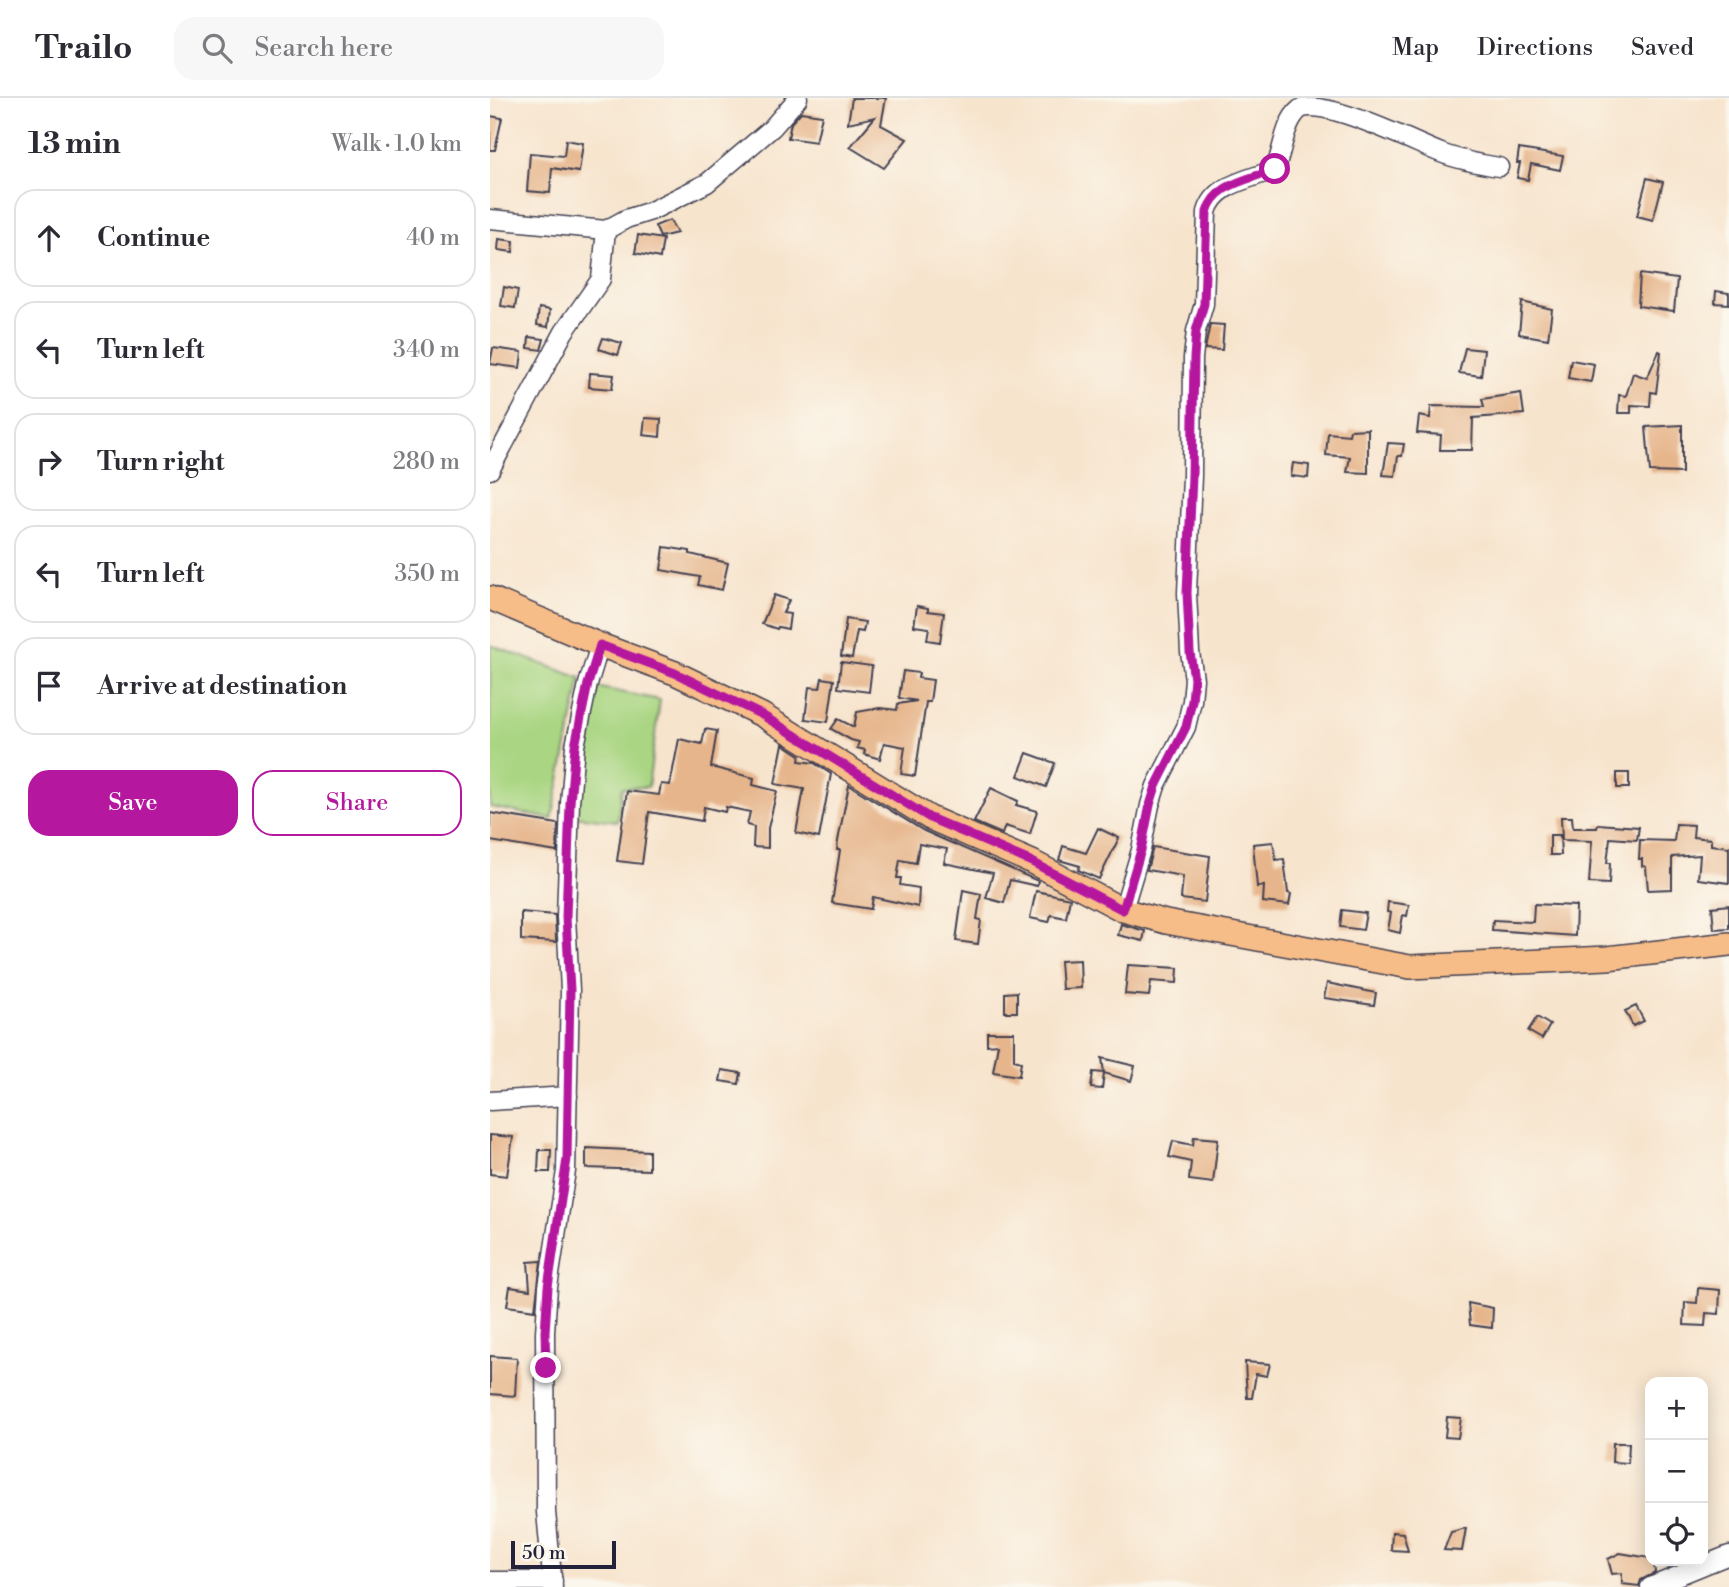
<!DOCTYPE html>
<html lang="en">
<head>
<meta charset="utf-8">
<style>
	body { margin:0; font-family:"Libre Bodoni",serif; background:#f7f7f7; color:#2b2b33 }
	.controls { position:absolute; right:21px; bottom:21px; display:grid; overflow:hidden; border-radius:14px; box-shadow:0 4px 18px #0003 }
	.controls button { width:63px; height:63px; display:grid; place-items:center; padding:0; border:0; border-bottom:2px solid #e1e1e2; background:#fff; color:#2b2b33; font:35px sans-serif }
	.scale { position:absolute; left:21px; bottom:18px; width:105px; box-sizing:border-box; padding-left:7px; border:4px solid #22223b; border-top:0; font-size:19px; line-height:24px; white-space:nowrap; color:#22223b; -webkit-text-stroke:5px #fbf7ec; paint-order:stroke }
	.stop { position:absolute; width:21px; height:21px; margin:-16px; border:5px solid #b5179e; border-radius:50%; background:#fff }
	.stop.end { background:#b5179e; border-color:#fff; box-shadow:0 2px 7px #0008 }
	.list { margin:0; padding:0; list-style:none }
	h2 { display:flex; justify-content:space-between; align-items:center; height:91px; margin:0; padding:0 28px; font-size:30px }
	h2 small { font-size:23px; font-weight:400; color:#7c7c81 }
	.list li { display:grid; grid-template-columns:46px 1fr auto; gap:21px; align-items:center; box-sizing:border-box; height:98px; margin:0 14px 14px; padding:0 14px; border:2px solid #e1e1e2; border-radius:21px }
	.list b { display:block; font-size:26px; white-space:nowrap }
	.list em { font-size:23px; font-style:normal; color:#7c7c81 }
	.actions { display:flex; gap:14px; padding:21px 28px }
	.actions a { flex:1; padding:16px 0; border:2px solid #b5179e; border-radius:21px; text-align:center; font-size:24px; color:#b5179e }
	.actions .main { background:#b5179e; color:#fff }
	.icon { flex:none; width:38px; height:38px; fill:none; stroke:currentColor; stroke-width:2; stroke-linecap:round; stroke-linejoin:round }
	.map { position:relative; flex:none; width:1239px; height:1489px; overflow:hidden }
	header { display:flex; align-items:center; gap:42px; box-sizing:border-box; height:98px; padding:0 35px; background:#fff; border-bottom:2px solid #e1e1e2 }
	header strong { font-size:33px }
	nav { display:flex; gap:38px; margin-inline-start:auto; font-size:24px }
	.search { width:490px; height:63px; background:#f7f7f7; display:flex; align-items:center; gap:18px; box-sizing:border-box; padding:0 24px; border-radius:21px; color:#7c7c81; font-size:26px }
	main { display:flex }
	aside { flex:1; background:#fff }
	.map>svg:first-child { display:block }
	.green { fill:#aad683; stroke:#667c5f; stroke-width:2 }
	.building { fill:#e6b58b }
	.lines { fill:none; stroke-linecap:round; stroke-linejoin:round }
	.minor-casing { stroke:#423f51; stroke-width:21 }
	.major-casing { stroke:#423f51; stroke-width:26 }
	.minor { stroke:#fff; stroke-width:18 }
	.major { stroke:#f7bd88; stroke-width:23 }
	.route { stroke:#b5179e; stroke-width:9 }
</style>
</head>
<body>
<header>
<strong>Trailo</strong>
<div class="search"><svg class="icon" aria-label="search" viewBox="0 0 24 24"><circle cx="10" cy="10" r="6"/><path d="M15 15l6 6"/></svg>Search here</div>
<nav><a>Map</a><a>Directions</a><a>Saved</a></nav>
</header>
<main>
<aside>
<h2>13 min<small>Walk · 1.0 km</small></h2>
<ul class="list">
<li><svg class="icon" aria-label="ahead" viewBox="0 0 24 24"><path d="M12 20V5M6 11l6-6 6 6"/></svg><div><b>Continue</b></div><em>40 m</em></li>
<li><svg class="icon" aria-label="left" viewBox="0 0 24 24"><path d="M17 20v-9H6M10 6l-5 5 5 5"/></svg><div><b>Turn left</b></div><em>340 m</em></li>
<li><svg class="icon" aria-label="right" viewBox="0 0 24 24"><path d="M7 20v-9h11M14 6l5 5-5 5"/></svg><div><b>Turn right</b></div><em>280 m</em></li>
<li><svg class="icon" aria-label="left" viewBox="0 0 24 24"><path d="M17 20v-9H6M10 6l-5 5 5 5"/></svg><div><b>Turn left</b></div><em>350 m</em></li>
<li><svg class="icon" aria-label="arrive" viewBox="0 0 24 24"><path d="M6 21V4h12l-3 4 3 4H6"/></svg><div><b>Arrive at destination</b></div></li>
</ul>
<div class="actions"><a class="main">Save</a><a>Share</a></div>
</aside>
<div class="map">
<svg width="1239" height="1489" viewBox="0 0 1239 1489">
	<rect width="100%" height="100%" fill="#fbf7ec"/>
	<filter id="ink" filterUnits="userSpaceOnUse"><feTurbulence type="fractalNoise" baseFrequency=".0143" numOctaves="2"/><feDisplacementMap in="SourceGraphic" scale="14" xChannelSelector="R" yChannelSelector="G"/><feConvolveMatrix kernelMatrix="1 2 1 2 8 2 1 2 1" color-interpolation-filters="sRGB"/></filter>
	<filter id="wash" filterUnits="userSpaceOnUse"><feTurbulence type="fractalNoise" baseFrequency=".00686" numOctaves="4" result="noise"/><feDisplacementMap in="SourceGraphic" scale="28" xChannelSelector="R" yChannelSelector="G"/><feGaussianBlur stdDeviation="1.57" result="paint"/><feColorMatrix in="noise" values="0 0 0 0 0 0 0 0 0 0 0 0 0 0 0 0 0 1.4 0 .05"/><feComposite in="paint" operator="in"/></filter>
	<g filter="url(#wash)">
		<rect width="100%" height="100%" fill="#f7e4cd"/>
		<g class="green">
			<polygon points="0,547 91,580 62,721 0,709"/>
			<polygon points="101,588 170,602 158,689 132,690 127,723 84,718"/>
		</g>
		<g id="blocks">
			<g class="building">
				<polygon points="362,0 396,0 391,27 417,41 394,70 360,49 385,19 358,25"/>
				<polygon points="311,14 332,17 326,44 298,40 301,25"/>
				<polygon points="0,18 12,20 5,52 0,52"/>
				<polygon points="76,42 93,45 89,74 62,70 60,95 37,93 40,55 74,58"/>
				<polygon points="1029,51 1073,58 1070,72 1041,66 1038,82 1027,80 1030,65 1027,65"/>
				<polygon points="1157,80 1173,84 1163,122 1147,118"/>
				<polygon points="180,122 187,135 170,139 165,128"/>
				<polygon points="148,137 173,141 170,160 145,155"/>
				<polygon points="9,141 24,143 23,154 8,152"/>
				<polygon points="1150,176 1187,181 1184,213 1148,208"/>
				<polygon points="14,189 28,192 25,210 11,208"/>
				<polygon points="1226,193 1239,195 1239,206 1225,205"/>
				<polygon points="1032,204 1062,211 1058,241 1029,236"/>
				<polygon points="49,210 60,212 58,229 47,227"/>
				<polygon points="720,226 734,227 732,252 715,251"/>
				<polygon points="39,239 54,241 51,252 38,250"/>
				<polygon points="113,240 132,245 128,257 109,251"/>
				<polygon points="3,250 32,254 30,270 0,266"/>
				<polygon points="975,250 994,252 991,278 969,275"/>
				<polygon points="1169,253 1171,254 1166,295 1161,294 1160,308 1141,307 1141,315 1128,315 1129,297 1136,298 1143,275 1157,280"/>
				<polygon points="1081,262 1104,266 1101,284 1078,280"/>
				<polygon points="100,275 124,277 122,291 99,289"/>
				<polygon points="1031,295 1034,316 983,320 982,352 950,352 951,337 927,335 929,318 940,320 941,308 994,309 992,301"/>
				<polygon points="155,320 171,321 170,339 153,337"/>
				<polygon points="1192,327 1192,375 1160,374 1156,329"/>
				<polygon points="878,331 878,375 857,374 860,359 836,357 838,335 859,337 860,332"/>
				<polygon points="898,345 914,346 912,358 908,358 905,378 893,377"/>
				<polygon points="803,365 819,367 818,380 801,378"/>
				<polygon points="174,449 200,453 200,456 238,465 232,492 208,487 210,479 171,472"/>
				<polygon points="284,497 299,502 293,515 300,516 298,531 288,529 287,531 272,526"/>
				<polygon points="427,508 438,510 438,513 454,515 450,544 437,542 439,530 424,528"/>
				<polygon points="356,521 375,524 373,534 367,533 362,560 351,558"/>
				<polygon points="351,564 382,568 379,594 348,590"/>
				<polygon points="413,573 429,575 428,580 443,582 440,604 436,604 425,678 411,676 415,649 394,645 390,661 374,656 375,652 367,650 369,644 361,642 341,631 348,621 364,629 367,614 390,610 407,612 408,606 427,603 409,600"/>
				<polygon points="332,580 344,582 338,624 315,621 319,589 330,590"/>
				<polygon points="215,631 227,633 221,669 264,680 263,687 287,693 278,730 278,750 263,749 264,729 257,727 260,714 236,709 235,714 214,709 212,723 159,714 152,766 127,763 137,693 169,697 171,686 180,687 189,641 212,646"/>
				<polygon points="293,646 310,657 309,663 324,665 341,676 329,740 306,735 314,691 285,686"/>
				<polygon points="537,655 565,665 556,689 528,678"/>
				<rect x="1127" y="675" width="12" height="15"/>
				<polygon points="359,687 434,733 548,783 547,788 520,782 514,805 496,800 503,775 454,765 457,751 429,746 426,765 410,762 407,780 411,780 410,787 429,790 428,809 383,799 381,811 342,805 350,752 347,752 348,743"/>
				<polygon points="501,690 528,703 526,707 547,713 540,736 515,728 512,736 484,724"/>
				<polygon points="0,715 68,726 67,754 0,743"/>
				<polygon points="1071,719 1082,719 1083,730 1107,730 1108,726 1149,729 1147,742 1120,740 1117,765 1120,765 1119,786 1099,785 1102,743 1072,742"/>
				<polygon points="1186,726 1204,727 1203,739 1221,741 1221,747 1239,749 1239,785 1208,781 1210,757 1182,759 1182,791 1158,792 1156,769 1152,768 1152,761 1149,761 1150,742 1184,743"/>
				<polygon points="608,730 629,740 609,781 588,772 590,768 569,762 573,748 596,755"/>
				<polygon points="1060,737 1070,737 1071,757 1060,757"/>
				<polygon points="783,744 786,762 794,761 798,795 801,796 799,807 773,804 774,788 767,789 763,746"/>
				<polygon points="663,749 720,758 715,804 691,801 693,778 657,772"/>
				<polygon points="473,792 491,796 487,821 491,822 488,846 466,843"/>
				<polygon points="546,793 580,800 576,820 561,817 559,824 540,820"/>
				<polygon points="898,804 919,807 917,818 913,817 910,835 898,832 901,815 897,814"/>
				<polygon points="1044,806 1086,808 1085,838 1002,832 1003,822 1043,824"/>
				<polygon points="1239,807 1239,830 1224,831 1222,809"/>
				<polygon points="852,812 876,815 873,832 850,829"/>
				<polygon points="31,814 65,817 66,844 31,842"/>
				<polygon points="631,826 655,833 653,843 628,837"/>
				<polygon points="590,862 591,890 572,891 570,863"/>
				<polygon points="638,867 688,870 687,885 661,883 659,898 635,896"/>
				<polygon points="837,885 886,895 884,907 834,900"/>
				<polygon points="527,894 527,914 515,914 515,895"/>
				<polygon points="1146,908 1154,923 1143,928 1135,913"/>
				<polygon points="1047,919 1060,927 1052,941 1038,933"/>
				<polygon points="497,934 524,934 524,962 531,964 529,978 503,974 508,946 497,947"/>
				<polygon points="612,960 645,968 641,983 614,975"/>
				<polygon points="232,972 251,975 249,986 230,983"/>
				<polygon points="603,974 614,975 612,991 601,990"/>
				<polygon points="0,1037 23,1039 17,1078 0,1076"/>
				<polygon points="704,1039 728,1041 723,1085 699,1082 701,1064 679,1059 683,1043 703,1047"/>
				<polygon points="96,1050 159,1053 159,1072 96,1070"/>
				<polygon points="49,1052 61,1052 60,1074 48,1074"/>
				<polygon points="51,1163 45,1212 17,1208 20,1189 40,1192 38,1164"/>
				<polygon points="1208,1190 1230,1192 1229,1216 1216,1215 1215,1228 1194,1227 1195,1204 1207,1205"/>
				<polygon points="978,1205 1003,1210 1002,1230 980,1227"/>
				<polygon points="0,1258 27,1260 25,1298 0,1296"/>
				<polygon points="755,1264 780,1266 777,1278 766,1276 762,1300 757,1300"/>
				<polygon points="957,1319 971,1320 968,1340 955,1339"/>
				<polygon points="1123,1345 1139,1345 1138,1365 1122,1364"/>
				<polygon points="976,1430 972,1453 954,1452 961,1434"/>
				<polygon points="902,1434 913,1435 918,1453 901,1452"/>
				<polygon points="1130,1455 1160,1460 1160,1463 1164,1463 1165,1475 1151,1482 1149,1488 1132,1486 1132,1475 1122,1476 1118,1461"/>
			</g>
		</g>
	</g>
	<g filter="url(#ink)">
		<use href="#blocks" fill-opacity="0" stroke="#423f51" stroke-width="2"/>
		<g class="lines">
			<g class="minor-casing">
				<g id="minor">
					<polyline points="0,121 116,132 136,121 161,113 217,85 282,30 308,0"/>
					<polyline points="0,372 74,234 111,181 116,132"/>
					<path d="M633,812L651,752L660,707L666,688L696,629L702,603L704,581L700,554L697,495L702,378L703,260L706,233L714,206L717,114C725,85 760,82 785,71C793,53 794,24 810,11C835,0 925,45 951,55C969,62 990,66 1009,69"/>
					<polyline points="0,1003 78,998"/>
					<polyline points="0,1483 63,1483"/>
					<polyline points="63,1489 56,1414 55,1234 58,1189 76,1073 80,892 76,819 80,705 85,648 98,586 110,547"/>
					<polyline points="1160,1489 1239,1457"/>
				</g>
			</g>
			<g class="major-casing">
				<polyline id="major" points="0,500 110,547 185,575 272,617 440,720 542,764 633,812 676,824 920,869 1117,860 1239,846"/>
			</g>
			<use href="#minor" class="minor"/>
			<use href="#major" class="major"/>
		</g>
	</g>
	<g class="lines" filter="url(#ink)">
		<path class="route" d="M56,1270L55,1234L58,1189L77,1061L80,892L76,819L80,705L85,648L98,586L110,547L185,575L272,617L440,720L542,764L633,812L651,752L660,707L666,688L696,629L702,603L704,581L700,554L697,495L702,378L704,260L706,233L714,206L717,114C725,85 760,82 785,71"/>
	</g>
</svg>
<div class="controls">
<button>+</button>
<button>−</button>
<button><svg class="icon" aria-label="locate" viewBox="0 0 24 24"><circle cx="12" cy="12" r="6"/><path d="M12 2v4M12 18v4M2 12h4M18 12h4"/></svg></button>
</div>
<div class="scale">50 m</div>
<div class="stop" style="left:785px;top:71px"></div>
<div class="stop end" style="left:56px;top:1270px"></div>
</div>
</main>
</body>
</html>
